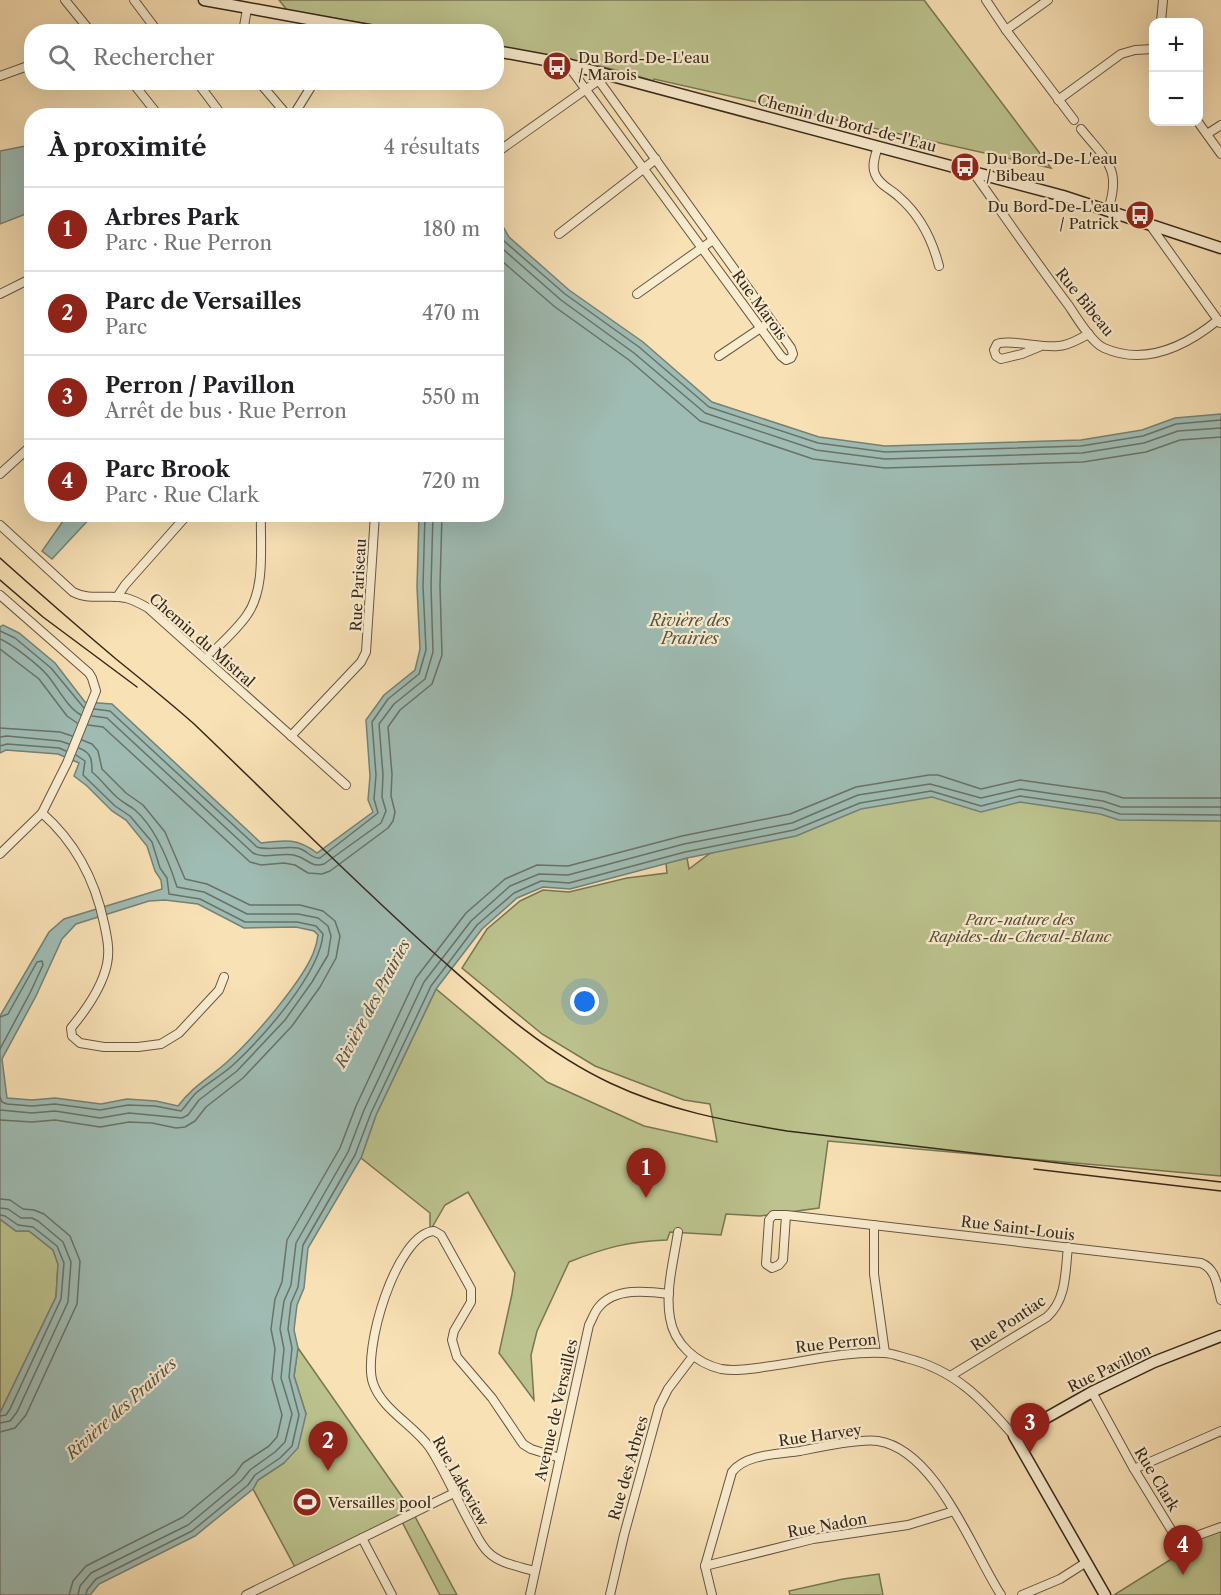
<!DOCTYPE html>
<html lang="fr">
<head>
<meta charset="utf-8">
<style>
	body { margin:0; font-family:"Libre Caslon Text",serif; background:#f2f2f2; color:#202124 }
	.controls { position:absolute; right:18px; top:18px; display:grid; overflow:hidden; border-radius:12px; box-shadow:0 6px 24px #0002 }
	.controls button { width:54px; height:54px; display:grid; place-items:center; padding:0; border:0; border-bottom:2px solid #e0e0e0; background:#fff; color:#202124; font:30px sans-serif }
	.you { position:absolute; left:585px; top:1002px; width:21px; height:21px; margin:-15px; border:4px solid #fff; border-radius:50%; background:#1a73e8; box-shadow:0 0 0 9px #1a73e833 }
	.badge { display:grid; place-items:center; width:39px; height:39px; border-radius:50%; background:#8f2418; color:#fff; font-size:20px; font-weight:700 }
	.pin { position:absolute; translate:-50% -50px; filter:drop-shadow(0 2px 3px #0008) }
	.pin::after { content:''; position:absolute; top:32px; width:21px; height:18px; background:inherit; clip-path:polygon(0 0,100% 0,50% 100%) }
	.list { margin:0; padding:0; list-style:none }
	h2 { display:flex; justify-content:space-between; align-items:center; height:78px; margin:0; padding:0 24px; font-size:26px }
	h2 small { font-size:20px; font-weight:400; color:#757577 }
	.list li { display:grid; grid-template-columns:39px 1fr auto; gap:18px; align-items:center; box-sizing:border-box; height:84px; padding:0 24px; border-top:2px solid #e0e0e0 }
	.list b { display:block; font-size:22px; white-space:nowrap }
	.list p { margin:0; font-size:20px; white-space:nowrap; color:#757577 }
	.list em { font-size:20px; font-style:normal; color:#757577 }
	.icon { flex:none; width:33px; height:33px; fill:none; stroke:currentColor; stroke-width:2; stroke-linecap:round; stroke-linejoin:round }
	.map { position:relative; flex:none; width:1221px; height:1595px; overflow:hidden }
	.search { position:absolute; background:#fff; box-shadow:0 6px 24px #0002; left:24px; top:24px; width:480px; height:66px; display:flex; align-items:center; gap:15px; box-sizing:border-box; padding:0 21px; border-radius:24px; color:#757577; font-size:22px }
	.panel { position:absolute; background:#fff; box-shadow:0 6px 24px #0002; left:24px; top:108px; width:480px; height:414px; border-radius:24px }
	.map>svg:first-child { display:block }
	.green { fill:#bcc38e; stroke:#787654; stroke-width:1.5 }
	.water { fill:#9fbcb4; stroke:#758176; stroke-width:1.5; fill-rule:evenodd }
	.lines { fill:none; stroke-linecap:round; stroke-linejoin:round }
	.shore { stroke:#6a7267; stroke-width:1.5 }
	.street-casing { stroke:#665641; stroke-width:10 }
	.secondary-casing { stroke:#35281a; stroke-width:13 }
	.street { stroke:#faeccf; stroke-width:8 }
	.secondary { stroke:#faeccf; stroke-width:10 }
	.tram { stroke:#35281a; stroke-width:1.5 }
	.labels { text-anchor:middle; dominant-baseline:central; stroke-width:4.5; stroke-linejoin:round; paint-order:stroke }
	.poi-label { font-size:15px; fill:#35281a; stroke:#faeccf; text-anchor:start }
	.street-label { font-size:15px; fill:#35281a; stroke:#faeccf }
	.park-label { font-size:15px; font-style:italic; fill:#574f37; stroke:#faeccf }
	.water-label { font-size:16px; font-style:italic; fill:#555448; stroke:#faeccf }
</style>
</head>
<body>
<div class="map">
<svg width="1221" height="1595" viewBox="0 0 1221 1595">
	<rect width="100%" height="100%" fill="#f8e1b5"/>
	<filter id="stains"><feTurbulence type="fractalNoise" baseFrequency=".00333" numOctaves="4"/><feColorMatrix values="0 0 0 0 .2 0 0 0 0 .09 0 0 0 0 .02 0 0 0 .5 -.17"/></filter>
	<radialGradient id="worn" r=".72"><stop offset=".6" stop-color="#630" stop-opacity="0"/><stop offset="1" stop-color="#630" stop-opacity=".3"/></radialGradient>
	<g class="green">
		<path d="M279,0H924L1051,168L654,79L653,81C603,64 549,56 497,47L496,32L409,31L287,10Z"/>
		<path d="M867,719L1221,724V1176L828,1141L819,1208L760,1216L726,1214L721,1235L670,1232L667,1240C629,1241 604,1248 569,1262L537,1331L531,1355L534,1400L499,1353L512,1294L515,1273L468,1192L445,1205L430,1231V1213L361,1158L376,1115L436,989L547,1082L644,1126L717,1142L710,1104L684,1100L595,1066L542,1034L462,968L487,929L520,901L543,890L569,892L627,878L667,873L666,863L687,858L689,869L709,854L774,831Z"/>
		<polygon points="0,1219 16,1231 29,1231 53,1250 58,1264 56,1297 0,1413"/>
		<polygon points="298,1348 412,1511 457,1595 440,1595 401,1520 297,1571 253,1489 258,1480 284,1463 306,1414 294,1376"/>
		<polygon points="1221,1527 1221,1595 1114,1595 1178,1555 1185,1540"/>
		<polygon points="879,1574 883,1595 790,1595 789,1591 843,1579"/>
	</g>
	<g class="water">
		<polygon points="31,145 31,212 0,224 0,151"/>
		<path d="M497,216L509,237L569,290L643,342L712,402L819,437L885,446L1081,440L1142,430L1175,418L1221,414V821L1119,820L1100,814L1020,802L981,812L932,797L861,809L796,836L687,858L570,889L543,887L517,898L482,929L436,989L376,1115L361,1158L308,1248L304,1288L297,1305L294,1330L298,1348L294,1376L306,1414L298,1448L284,1463L258,1480L253,1489L195,1536L99,1584L90,1595H0V1413L56,1297L58,1264L53,1250L29,1231H16L0,1219V1016L49,932L64,919L162,889L161,880L155,871L147,846L126,820L112,811L87,786L74,776L79,763L58,754L6,750L0,753V627L3,625L19,633L55,663L85,702L112,704L261,843C285,840 297,838 317,853L373,812L368,800L370,776L366,720L384,695L415,670L420,649L417,587L419,515L496,514ZM165,900L198,904L244,928L296,927L314,931L318,935C317,939 317,944 315,948C307,977 250,1042 227,1062C208,1079 194,1085 178,1106L156,1101L127,1099L101,1104L55,1098L32,1100L7,1098L2,1059L36,996L62,939L76,924L149,901Z"/>
		<polygon points="68,514 93,515 52,559 42,551"/>
	</g>
	<g class="lines">
		<g class="shore">
			<polyline points="496,228 504,241 565,294 639,347 709,407 818,443 885,452 1081,446 1143,436 1176,424 1221,420"/>
			<polyline points="496,243 561,300 634,353 705,413 816,450 885,459 1082,453 1144,443 1178,431 1221,428"/>
			<polyline points="496,256 555,307 629,360 700,421 813,459 885,468 1083,462 1146,452 1180,440 1221,437"/>
			<polyline points="0,631 15,638 51,668 84,708"/>
			<path d="M0,639C12,644 40,666 48,676C58,688 67,707 81,715"/>
			<polyline points="0,649 39,679 67,716 77,723"/>
			<path d="M94,709L110,711L257,847C270,851 284,846 298,848C307,850 311,859 320,858L378,813L374,799L376,775L372,722L388,699L419,674L426,650L423,586L425,514"/>
			<path d="M92,716L107,718L253,853C267,860 283,851 297,856C308,859 311,868 324,864L381,823L386,811L382,797L383,775L379,724L394,704L425,679L433,652L431,586L433,514"/>
			<polyline points="88,725 103,727 250,862 261,865 284,863 295,865 308,873 322,874 330,871 388,828 393,821 395,812 391,796 392,774 388,727 400,710 432,684 442,655 440,586 442,514"/>
			<polyline points="0,728 60,732 72,736"/>
			<polyline points="0,737 7,736 60,741 69,744"/>
			<polyline points="0,746 7,744 59,748 66,751"/>
			<polyline points="0,1017 8,1014 37,962 42,961 43,965 30,993 0,1049"/>
			<path d="M0,1097L2,1102L7,1104L32,1106L55,1104L100,1110L128,1105L155,1106L181,1111C186,1106 190,1099 196,1093C207,1083 221,1076 233,1065C262,1038 320,974 323,934L316,926L297,922H245L200,899L169,894L167,878L160,868L152,842L130,816L115,806L83,775L85,761L76,755"/>
			<path d="M0,1110L32,1113L55,1111L100,1118L129,1113L182,1118L188,1115L199,1100L237,1071L285,1020L312,982L328,955L331,936L328,926L318,918L298,914H247L204,892L177,887C169,862 156,828 135,810C130,806 124,803 119,799C109,791 102,780 92,772C92,760 92,753 79,748"/>
			<polyline points="0,1120 32,1122 55,1120 100,1127 129,1122 152,1123 176,1128 185,1127 195,1121 206,1107 243,1078 292,1026 320,987 336,958 340,936 335,921 323,911 300,905 250,905 207,884 185,879 165,832 143,805 126,793 102,769 98,751 92,744 82,740"/>
			<polyline points="0,1199 10,1200 23,1209 34,1210 44,1214 70,1236 80,1261 77,1304 26,1415 15,1428 0,1432"/>
			<polyline points="0,1208 8,1209 21,1218 32,1218 38,1221 63,1242 71,1262 68,1302 17,1412 10,1421 0,1423"/>
			<polyline points="0,1215 5,1216 18,1225 33,1227 57,1246 64,1263 61,1299 10,1409 6,1415 0,1416"/>
			<polyline points="69,1595 73,1581 86,1566 183,1517 235,1474 243,1463 269,1446 277,1437 282,1415 272,1379 275,1349 271,1329 275,1299 282,1282 287,1240 340,1148 356,1106 416,978 466,913 505,879 537,865 568,866 682,836 790,814 856,787 929,775 938,775 981,789 1020,780 1105,792 1123,798 1221,798"/>
			<polyline points="78,1595 80,1586 91,1573 188,1525 242,1480 250,1470 275,1452 285,1442 292,1414 281,1378 284,1349 280,1329 284,1301 291,1285 296,1243 348,1152 364,1110 424,982 471,921 510,886 539,874 568,875 684,844 792,823 858,795 930,784 981,798 1020,789 1103,801 1121,807 1221,807"/>
			<polyline points="86,1595 87,1590 96,1579 192,1531 248,1485 255,1475 280,1458 292,1446 299,1415 289,1377 292,1348 288,1329 291,1303 298,1287 303,1245 355,1155 371,1113 431,986 477,925 514,893 541,881 569,883 685,852 794,830 860,803 931,791 981,806 1020,796 1102,808 1120,814 1221,815"/>
		</g>
		<g class="street-casing">
			<g id="street">
				<polyline points="65,0 91,32"/>
				<polyline points="134,0 158,32"/>
				<polyline points="986,0 1006,30 1074,120"/>
				<polyline points="1161,22 1163,0"/>
				<polyline points="1006,30 1048,0"/>
				<polyline points="243,32 247,9"/>
				<polyline points="567,64 781,356 786,360 791,358 793,354 791,348 592,71"/>
				<polyline points="0,76 25,67"/>
				<polyline points="132,82 159,116"/>
				<polyline points="197,82 218,110"/>
				<polyline points="259,82 288,116"/>
				<polyline points="1058,100 1121,54 1135,50 1154,49"/>
				<polyline points="293,116 314,82"/>
				<polyline points="1198,122 1221,154"/>
				<path d="M1081,129C1106,160 1122,168 1108,210"/>
				<polyline points="1207,134 1221,125"/>
				<path d="M878,146C876,154 871,165 875,174C879,185 891,189 899,197C920,215 932,239 939,266"/>
				<polyline points="496,153 599,80"/>
				<path d="M973,172C1005,217 1036,262 1069,306C1077,318 1092,343 1104,348C1145,366 1186,346 1218,320"/>
				<polyline points="1150,225 1220,323"/>
				<polyline points="559,234 656,159"/>
				<polyline points="0,294 32,278"/>
				<polyline points="637,294 713,240"/>
				<path d="M1039,347L1022,354L1001,359L996,356L994,350L997,344C1007,339 1042,348 1058,346C1069,346 1080,338 1089,334"/>
				<polyline points="719,356 771,321"/>
				<polyline points="0,474 32,445"/>
				<path d="M0,525L73,592C90,601 107,594 126,598C134,600 141,604 148,608L346,785"/>
				<polyline points="0,595 89,673 92,678 96,691 67,763 42,813 0,854"/>
				<polyline points="117,597 125,585 188,514"/>
				<path d="M206,659C219,645 236,631 247,615C266,588 260,546 261,514"/>
				<polyline points="291,736 361,662 366,652 375,514"/>
				<path d="M42,813C75,842 95,880 104,923C107,937 110,950 107,964C102,988 86,1010 71,1028L72,1036L80,1043L104,1047H138L161,1044L179,1033L219,990L224,977"/>
				<path d="M786,1215L783,1260L779,1265L772,1268L766,1264L769,1220L773,1215H786L1201,1263C1216,1269 1217,1285 1221,1300"/>
				<polyline points="874,1225 874,1274 885,1353"/>
				<path d="M678,1232C674,1259 665,1291 670,1318C674,1344 696,1363 721,1369C738,1372 755,1368 771,1366C808,1361 846,1351 884,1353C891,1353 899,1356 906,1358C955,1370 982,1399 1014,1436"/>
				<path d="M952,1375L1047,1317C1067,1299 1065,1272 1068,1247"/>
				<polyline points="1092,1392 1134,1469 1175,1536 1185,1540 1221,1527"/>
				<polyline points="1134,1469 1221,1431"/>
				<polyline points="362,1538 392,1595"/>
				<polyline points="705,1566 813,1539 908,1525 954,1511"/>
				<path d="M534,1571C518,1566 500,1564 488,1552C480,1544 476,1534 471,1525C457,1500 445,1471 430,1448C414,1425 382,1410 373,1383C362,1351 396,1234 434,1231L441,1235L471,1289V1302L454,1331L452,1340L457,1357L492,1398L523,1444L531,1449L560,1458"/>
				<polyline points="246,1595 454,1493"/>
				<path d="M530,1595L589,1325C592,1320 594,1313 598,1308C614,1287 647,1291 669,1294"/>
				<polyline points="610,1595 624,1535 659,1407 668,1389 693,1356"/>
				<path d="M712,1595L705,1566L732,1472C745,1454 780,1454 800,1451C819,1447 861,1438 878,1441C936,1450 972,1550 1001,1595"/>
				<polyline points="1022,1595 1060,1579 1085,1563"/>
			</g>
		</g>
		<g class="secondary-casing">
			<g id="secondary">
				<polyline points="204,0 379,32"/>
				<polyline points="496,51 567,64 1063,196 1221,248"/>
				<polyline points="1105,1595 1014,1436 1092,1392 1154,1362 1221,1336"/>
			</g>
		</g>
		<use href="#street" class="street"/>
		<use href="#secondary" class="secondary"/>
		<g class="tram">
			<path d="M0,558C38,592 77,626 116,659C142,680 168,701 193,723C276,802 356,884 442,960C494,1006 546,1053 610,1083C667,1110 726,1121 787,1131L1221,1182"/>
			<polyline points="0,580 43,617 137,687"/>
			<polyline points="1034,1169 1221,1191"/>
		</g>
	</g>
	<defs>
		<g id="bus-disc" transform="scale(1.5)"><circle r="9.5" fill="#8f2418" stroke="#faeccf"/><path d="M-5-6H5V4H4V6H2V4H-2V6H-4V4H-5ZM-3.5-4V0h7V-4ZM-3.5 1.2v1.5H-2V1.2ZM2 1.2v1.5H3.5V1.2Z" fill="#fff"/></g>
		<g id="stadium-disc" transform="scale(1.5)"><circle r="9.5" fill="#8f2418" stroke="#faeccf"/><path d="M0-5a6.5 5 0 1 0 0 10a6.5 5 0 1 0 0-10ZM-3.5-1.8h7v3.6h-7Z" fill="#fff"/></g>
	</defs>
	<g fill-rule="evenodd">
		<use href="#bus-disc" x="557" y="66"/>
		<use href="#bus-disc" x="965" y="167"/>
		<use href="#bus-disc" x="1140" y="215"/>
		<use href="#stadium-disc" x="307" y="1502"/>
	</g>
	<g class="labels">
		<g class="poi-label">
			<text x="578" y="57">Du Bord-De-L'eau<tspan x="578" dy="17">/ Marois</tspan></text>
			<text x="986" y="158">Du Bord-De-L'eau<tspan x="986" dy="17">/ Bibeau</tspan></text>
			<text x="1119" y="206" text-anchor="end">Du Bord-De-L'eau<tspan x="1119" dy="17">/ Patrick</tspan></text>
			<text x="328" y="1502">Versailles pool</text>
		</g>
		<g class="street-label">
			<text transform="translate(847 123) rotate(15)">Chemin du Bord-de-l'Eau</text>
			<text transform="translate(1085 302) rotate(51)">Rue Bibeau</text>
			<text transform="translate(760 305) rotate(54)">Rue Marois</text>
			<text transform="translate(358 585) rotate(-87)">Rue Pariseau</text>
			<text transform="translate(202 640) rotate(41)">Chemin du Mistral</text>
			<text transform="translate(1018 1228) rotate(7)">Rue Saint-Louis</text>
			<text transform="translate(1008 1323) rotate(-34)">Rue Pontiac</text>
			<text transform="translate(836 1343) rotate(-6)">Rue Perron</text>
			<text transform="translate(1109 1368) rotate(-26)">Rue Pavillon</text>
			<text transform="translate(556 1410) rotate(-77)">Avenue de Versailles</text>
			<text transform="translate(820 1435) rotate(-8)">Rue Harvey</text>
			<text transform="translate(628 1468) rotate(-74)">Rue des Arbres</text>
			<text transform="translate(1157 1479) rotate(59)">Rue Clark</text>
			<text transform="translate(461 1481) rotate(61)">Rue Lakeview</text>
			<text transform="translate(827 1525) rotate(-10)">Rue Nadon</text>
		</g>
		<g class="park-label">
			<text x="1020" y="919">Parc-nature des<tspan x="1020" dy="17">Rapides-du-Cheval-Blanc</tspan></text>
		</g>
		<g class="water-label">
			<text x="690" y="620">Rivière des<tspan x="690" dy="18">Prairies</tspan></text>
			<text transform="translate(372 1003) rotate(-62)">Rivière des Prairies</text>
			<text transform="translate(121 1408) rotate(-42)">Rivière des Prairies</text>
		</g>
	</g>
	<rect width="100%" height="100%" filter="url(#stains)"/>
	<rect width="100%" height="100%" fill="url(#worn)"/>
</svg>
<div class="controls">
<button>+</button>
<button>−</button>
</div>
<div class="you"></div>
<div class="pin badge" style="left:646px;top:1198px">1</div>
<div class="pin badge" style="left:328px;top:1471px">2</div>
<div class="pin badge" style="left:1030px;top:1453px">3</div>
<div class="pin badge" style="left:1183px;top:1575px">4</div>
<div class="search"><svg class="icon" aria-label="search" viewBox="0 0 24 24"><circle cx="10" cy="10" r="6"/><path d="M15 15l6 6"/></svg>Rechercher</div>
<section class="panel">
<h2>À proximité<small>4 résultats</small></h2>
<ul class="list">
<li><span class="badge">1</span><div><b>Arbres Park</b><p>Parc · Rue Perron</p></div><em>180 m</em></li>
<li><span class="badge">2</span><div><b>Parc de Versailles</b><p>Parc</p></div><em>470 m</em></li>
<li><span class="badge">3</span><div><b>Perron / Pavillon</b><p>Arrêt de bus · Rue Perron</p></div><em>550 m</em></li>
<li><span class="badge">4</span><div><b>Parc Brook</b><p>Parc · Rue Clark</p></div><em>720 m</em></li>
</ul>
</section>
</div>
</body>
</html>
